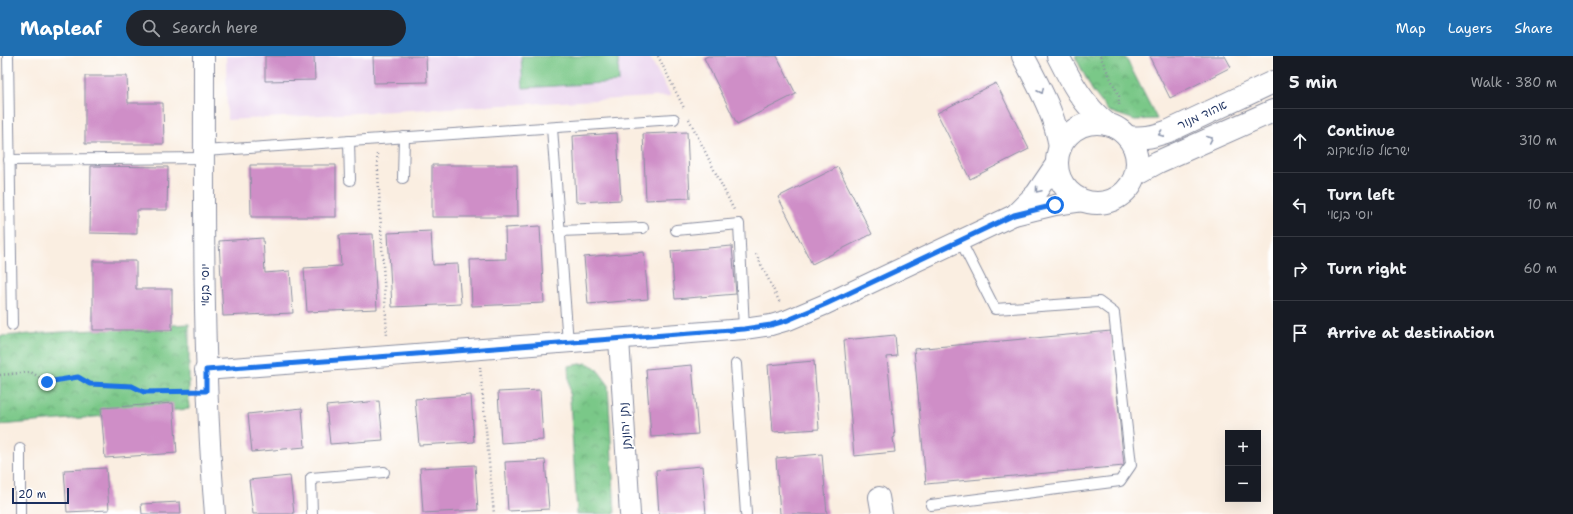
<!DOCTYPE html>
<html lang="en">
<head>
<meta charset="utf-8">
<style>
	body { margin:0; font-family:"Shantell Sans","Playpen Sans Hebrew",sans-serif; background:#20242c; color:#f1f3f6 }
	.controls { position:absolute; right:12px; bottom:12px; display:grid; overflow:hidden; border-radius:0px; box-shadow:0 4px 16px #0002 }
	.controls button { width:36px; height:36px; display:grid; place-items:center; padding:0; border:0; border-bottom:1px solid #363941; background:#171b24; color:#f1f3f6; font:20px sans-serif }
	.scale { position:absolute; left:12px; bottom:10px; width:57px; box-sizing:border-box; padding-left:4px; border:2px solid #1b2f5e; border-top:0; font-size:11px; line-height:14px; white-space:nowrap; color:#1b2f5e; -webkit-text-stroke:3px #fff; paint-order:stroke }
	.stop { position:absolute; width:12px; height:12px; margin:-9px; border:3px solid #1a73e8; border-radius:50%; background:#fff }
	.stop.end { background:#1a73e8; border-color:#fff; box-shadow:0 1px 4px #0008 }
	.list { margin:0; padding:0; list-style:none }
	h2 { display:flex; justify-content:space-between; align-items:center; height:52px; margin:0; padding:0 16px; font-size:17px }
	h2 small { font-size:13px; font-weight:400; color:#9ea1a6 }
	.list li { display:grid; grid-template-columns:26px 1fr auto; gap:12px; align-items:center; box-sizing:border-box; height:64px; padding:0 16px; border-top:1px solid #363941 }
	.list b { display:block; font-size:15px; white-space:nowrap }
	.list p { margin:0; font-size:13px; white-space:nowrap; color:#9ea1a6 }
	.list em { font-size:13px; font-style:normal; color:#9ea1a6 }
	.icon { flex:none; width:22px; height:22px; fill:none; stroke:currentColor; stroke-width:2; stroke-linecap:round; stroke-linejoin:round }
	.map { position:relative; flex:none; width:1273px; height:458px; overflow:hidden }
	header { display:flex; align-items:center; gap:24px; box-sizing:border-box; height:56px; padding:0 20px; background:#1f6fb2; color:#fff }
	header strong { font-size:19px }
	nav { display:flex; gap:22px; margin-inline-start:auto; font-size:14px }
	.search { width:280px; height:36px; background:#20242c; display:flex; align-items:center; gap:10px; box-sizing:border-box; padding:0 14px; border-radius:22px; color:#9ea1a6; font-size:15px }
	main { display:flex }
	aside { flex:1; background:#171b24 }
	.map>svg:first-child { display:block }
	.built { fill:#e9d2ed }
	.park { fill:url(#park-crowns); stroke:#4a7c73 }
	.pitch { fill:#7ac888; stroke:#4a7c73 }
	.building { fill:#cf8ec7 }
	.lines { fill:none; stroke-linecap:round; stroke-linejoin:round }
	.service-casing { stroke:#8a8ea0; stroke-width:12 }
	.minor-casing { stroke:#8a8ea0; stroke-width:22 }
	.secondary-casing { stroke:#8a8ea0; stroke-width:24 }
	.path { stroke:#8a8ea0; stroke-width:2.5; stroke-dasharray:1 3; stroke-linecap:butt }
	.service { stroke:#fff; stroke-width:10 }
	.minor { stroke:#fff; stroke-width:20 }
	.secondary { stroke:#fff; stroke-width:22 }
	.oneway { stroke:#8d97ae }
	.route { stroke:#1a73e8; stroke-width:5 }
	.labels { text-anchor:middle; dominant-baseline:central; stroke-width:3.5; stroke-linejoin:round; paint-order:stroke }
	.street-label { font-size:12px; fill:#1b2f5e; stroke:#fff }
</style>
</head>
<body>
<header>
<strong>Mapleaf</strong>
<div class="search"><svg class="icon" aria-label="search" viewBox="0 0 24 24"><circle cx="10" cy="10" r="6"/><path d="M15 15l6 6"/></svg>Search here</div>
<nav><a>Map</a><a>Layers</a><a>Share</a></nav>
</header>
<main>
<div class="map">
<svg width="1273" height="458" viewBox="0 0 1273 458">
	<defs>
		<pattern id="park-crowns" width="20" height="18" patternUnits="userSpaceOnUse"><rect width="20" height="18" fill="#7ac888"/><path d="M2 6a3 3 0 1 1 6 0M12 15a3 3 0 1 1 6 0" fill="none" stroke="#63a372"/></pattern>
	</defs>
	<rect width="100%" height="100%" fill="#fff"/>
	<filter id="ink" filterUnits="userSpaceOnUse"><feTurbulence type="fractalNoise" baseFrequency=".025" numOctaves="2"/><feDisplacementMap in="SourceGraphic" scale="8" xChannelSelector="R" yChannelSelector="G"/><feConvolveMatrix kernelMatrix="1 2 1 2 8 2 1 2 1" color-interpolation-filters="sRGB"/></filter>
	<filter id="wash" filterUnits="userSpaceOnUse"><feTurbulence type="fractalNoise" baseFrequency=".012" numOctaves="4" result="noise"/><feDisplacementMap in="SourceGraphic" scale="16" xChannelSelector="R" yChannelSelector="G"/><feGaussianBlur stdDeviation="0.9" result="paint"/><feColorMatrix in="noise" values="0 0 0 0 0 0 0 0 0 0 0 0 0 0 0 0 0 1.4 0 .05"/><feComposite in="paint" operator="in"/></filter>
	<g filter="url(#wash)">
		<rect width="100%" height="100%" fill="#faeee1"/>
		<polygon class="built" points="226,0 649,0 671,40 227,64"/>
		<g class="park">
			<polygon points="1075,0 1125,0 1157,63 1135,64 1108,55 1092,34"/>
			<polygon points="189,268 189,353 0,369 0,280"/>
			<polygon points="587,307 596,312 608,328 615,458 577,458 568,310"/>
		</g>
		<polygon class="pitch" points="521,0 618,0 619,26 523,32"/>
		<g id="blocks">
			<g class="building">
				<polygon points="265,0 314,0 315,24 265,25"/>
				<polygon points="373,0 426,0 427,26 374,27"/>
				<polygon points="708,0 777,0 796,38 737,68 704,2"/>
				<polygon points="1149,0 1225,0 1231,11 1170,42"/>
				<polygon points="85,20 127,20 128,47 163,47 164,88 85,88"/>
				<polygon points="996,27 1029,93 970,123 937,57"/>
				<polygon points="687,76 690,142 646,144 643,78"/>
				<polygon points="617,77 621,144 576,146 573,80"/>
				<polygon points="250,109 336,109 336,161 251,161"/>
				<polygon points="432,109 517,109 518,161 432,161"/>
				<polygon points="91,110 168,111 167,154 137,154 137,178 90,177"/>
				<polygon points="838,111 872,178 812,208 778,141"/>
				<polygon points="540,170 544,247 472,250 470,204 506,203 505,172"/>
				<polygon points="431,175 433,209 458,208 461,248 392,251 388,177"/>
				<polygon points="373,178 377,253 307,256 304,212 341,210 339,179"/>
				<polygon points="263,182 265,217 290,215 293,257 223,260 219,185"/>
				<polygon points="732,190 736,238 675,243 671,195"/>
				<polygon points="644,196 648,243 588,248 584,201"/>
				<polygon points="93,205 136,205 136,233 172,233 172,274 93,274"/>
				<polygon points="1111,275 1124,410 926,428 914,293"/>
				<polygon points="895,279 897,300 887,301 895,381 893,382 895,396 854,400 844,284"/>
				<polygon points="814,305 819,373 773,376 768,309"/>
				<polygon points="692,309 698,378 651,381 646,313"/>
				<polygon points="540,334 543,384 501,387 498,336"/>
				<polygon points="471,339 474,386 419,389 415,343"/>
				<polygon points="379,345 383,384 330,388 326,350"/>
				<polygon points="173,347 177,397 105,402 101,352"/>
				<polygon points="302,352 305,391 252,396 248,358"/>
				<polygon points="822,398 827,458 780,458 776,402"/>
				<polygon points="545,404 549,453 508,455 505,406"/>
				<polygon points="475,409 478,454 423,457 420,412"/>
				<polygon points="702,410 706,458 659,458 656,414"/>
				<polygon points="106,412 109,454 67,456 64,414"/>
				<polygon points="290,420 294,458 253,458 249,424"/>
				<polygon points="180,446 181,458 142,458 141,448"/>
			</g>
		</g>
	</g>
	<g filter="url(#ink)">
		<use href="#blocks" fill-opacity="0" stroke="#8a8ea0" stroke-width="1"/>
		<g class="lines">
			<g class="service-casing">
				<g id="service">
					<polyline points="8,0 12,269"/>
					<polyline points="552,72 568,287"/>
					<polyline points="349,85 350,124"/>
					<polyline points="204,95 674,63"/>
					<polyline points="9,104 204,102"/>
					<polyline points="403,122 404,81"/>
					<polyline points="676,174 739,168 744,273"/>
					<polyline points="559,175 643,172"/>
					<polyline points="736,308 746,458"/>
					<polyline points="20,393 20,458"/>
					<polyline points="931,449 1120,425 1131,409 1114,257 1099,246 995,253 960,184"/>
					<polyline points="312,458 311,422 384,416"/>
				</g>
			</g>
			<g class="minor-casing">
				<g id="minor">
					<path d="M204,0C204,153 202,306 215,458"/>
					<polyline points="1014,159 1036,137 1057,106"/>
					<polyline points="619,283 630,458"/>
					<polyline points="205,314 744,273 771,269 788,264 826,248 1014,159 1055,149 1083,145"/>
					<polyline points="879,441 882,458"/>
				</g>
			</g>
			<g class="secondary-casing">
				<g id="secondary">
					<path d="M1023,0C1038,29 1056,60 1060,92"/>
					<path d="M1058,0C1071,26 1084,50 1107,68"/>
					<circle cx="1097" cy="107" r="40"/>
					<path d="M1128,81C1144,83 1155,80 1169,75L1273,26"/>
					<polyline points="1136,118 1158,106 1273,55"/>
				</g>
			</g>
			<g class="path">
				<polyline points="658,0 684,52"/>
				<polyline points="1100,0 1119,40 1119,51"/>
				<polyline points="689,63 734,154"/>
				<polyline points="377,98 387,281"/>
				<polyline points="756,198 780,247"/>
				<polyline points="480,311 494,458"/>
				<polyline points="0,319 31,316 47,326 78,321 90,328 132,330 144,336 188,335"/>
			</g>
			<use href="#service" class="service"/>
			<use href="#minor" class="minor"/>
			<use href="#secondary" class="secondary"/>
		</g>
		<defs><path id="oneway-chevron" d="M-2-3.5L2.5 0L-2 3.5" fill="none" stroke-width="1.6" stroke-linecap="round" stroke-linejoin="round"/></defs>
		<g class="oneway">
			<use href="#oneway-chevron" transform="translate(1041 35) rotate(64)"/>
			<use href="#oneway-chevron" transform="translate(1161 78) rotate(160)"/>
			<use href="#oneway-chevron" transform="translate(1210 83) rotate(-24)"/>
			<use href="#oneway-chevron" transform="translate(1038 134) rotate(130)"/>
		</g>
	</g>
	<g class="lines" filter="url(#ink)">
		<polyline class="route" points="47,326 78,321 90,328 132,330 144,336 206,335 206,314 744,273 771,269 788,264 826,248 1014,159 1055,149"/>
	</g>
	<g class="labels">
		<g class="street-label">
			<text transform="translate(1202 59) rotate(-25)">אהוד מנור</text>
			<text transform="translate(205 229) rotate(-90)">יוסי בנאי</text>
			<text transform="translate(625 370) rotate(-94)">נתן יהונתן</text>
		</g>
	</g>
</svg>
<div class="controls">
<button>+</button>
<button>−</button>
</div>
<div class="scale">20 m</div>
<div class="stop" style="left:1055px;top:149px"></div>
<div class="stop end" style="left:47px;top:326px"></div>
</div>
<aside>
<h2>5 min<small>Walk · 380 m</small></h2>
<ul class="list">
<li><svg class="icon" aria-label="ahead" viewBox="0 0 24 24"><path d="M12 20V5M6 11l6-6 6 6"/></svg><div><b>Continue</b><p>ישראל פוליאקוב</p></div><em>310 m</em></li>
<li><svg class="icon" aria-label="left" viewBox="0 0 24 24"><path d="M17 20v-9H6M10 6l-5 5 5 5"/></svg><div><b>Turn left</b><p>יוסי בנאי</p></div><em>10 m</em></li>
<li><svg class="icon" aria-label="right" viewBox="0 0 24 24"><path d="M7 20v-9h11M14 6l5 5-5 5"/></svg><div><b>Turn right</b></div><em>60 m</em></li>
<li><svg class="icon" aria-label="arrive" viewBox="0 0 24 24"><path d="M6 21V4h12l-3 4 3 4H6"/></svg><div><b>Arrive at destination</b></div></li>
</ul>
</aside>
</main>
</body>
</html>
